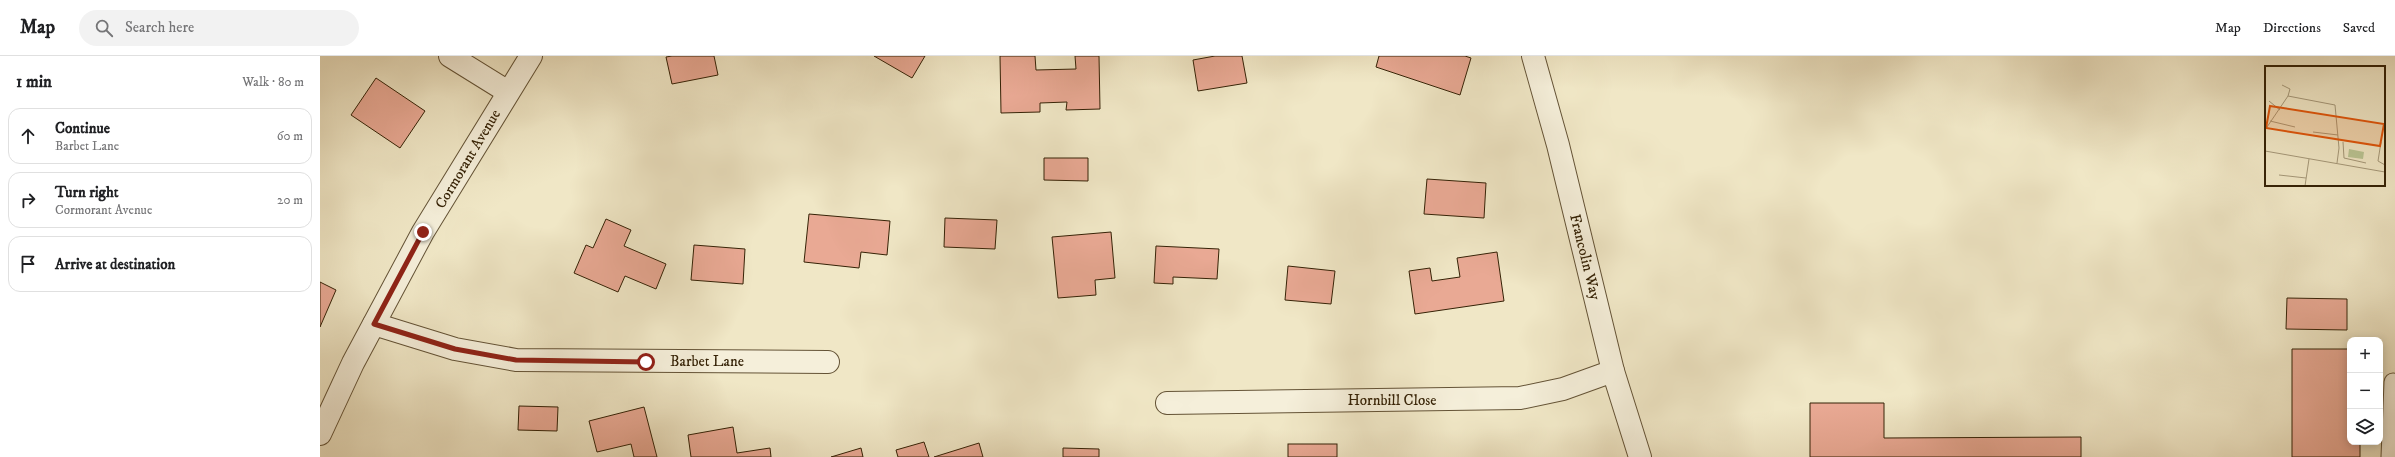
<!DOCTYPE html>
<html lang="en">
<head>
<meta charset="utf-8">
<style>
	body { margin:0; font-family:"IM FELL DW Pica",serif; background:#f2f2f2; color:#202124 }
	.controls { position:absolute; right:12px; bottom:12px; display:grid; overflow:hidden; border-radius:8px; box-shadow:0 2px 10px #0003 }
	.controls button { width:36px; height:36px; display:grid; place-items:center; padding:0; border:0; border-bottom:1px solid #e0e0e0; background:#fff; color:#202124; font:20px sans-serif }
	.stop { position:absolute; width:12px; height:12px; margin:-9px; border:3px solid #8f2418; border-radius:50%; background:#fff }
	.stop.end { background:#8f2418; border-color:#fff; box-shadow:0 1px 4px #0008 }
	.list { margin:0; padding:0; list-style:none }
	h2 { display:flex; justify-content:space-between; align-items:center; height:52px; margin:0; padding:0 16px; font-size:17px }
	h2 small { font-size:13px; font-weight:400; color:#757577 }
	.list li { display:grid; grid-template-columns:26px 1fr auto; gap:12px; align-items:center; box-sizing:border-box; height:56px; margin:0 8px 8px; padding:0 8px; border:1px solid #e0e0e0; border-radius:12px }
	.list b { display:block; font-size:15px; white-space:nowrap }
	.list p { margin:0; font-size:13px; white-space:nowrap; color:#757577 }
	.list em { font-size:13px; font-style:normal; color:#757577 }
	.icon { flex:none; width:22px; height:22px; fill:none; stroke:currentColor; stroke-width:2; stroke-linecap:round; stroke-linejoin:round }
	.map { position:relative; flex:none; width:2075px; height:401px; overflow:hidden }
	header { display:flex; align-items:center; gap:24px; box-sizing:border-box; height:56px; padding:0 20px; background:#fff; border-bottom:1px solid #e0e0e0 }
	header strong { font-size:19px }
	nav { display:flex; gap:22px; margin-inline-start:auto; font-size:14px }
	.search { width:280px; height:36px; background:#f2f2f2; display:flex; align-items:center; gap:10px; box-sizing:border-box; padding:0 14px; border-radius:22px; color:#757577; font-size:15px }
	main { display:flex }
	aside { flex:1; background:#fff }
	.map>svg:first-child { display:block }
	.building { fill:#e9a994; stroke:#352206 }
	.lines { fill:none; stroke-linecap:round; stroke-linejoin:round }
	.service-casing { stroke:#645336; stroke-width:19 }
	.minor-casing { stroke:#645336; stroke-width:24 }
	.service { stroke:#f5efda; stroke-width:17 }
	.minor { stroke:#f5efda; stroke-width:22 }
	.route { stroke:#8f2418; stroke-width:5 }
	.labels { text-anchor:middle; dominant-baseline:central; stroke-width:3; stroke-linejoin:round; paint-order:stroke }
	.street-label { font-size:15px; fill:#352206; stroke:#f5efda }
	.inset-road { fill:none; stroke:#a59879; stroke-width:1 }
	.view { fill:#df560c; fill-opacity:0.15; stroke:#df560c; stroke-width:2 }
	.inset-edge { fill:none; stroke:#352206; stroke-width:2 }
</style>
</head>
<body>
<header>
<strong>Map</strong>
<div class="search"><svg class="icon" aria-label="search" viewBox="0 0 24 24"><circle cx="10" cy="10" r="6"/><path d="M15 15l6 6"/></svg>Search here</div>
<nav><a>Map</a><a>Directions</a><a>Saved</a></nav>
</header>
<main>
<aside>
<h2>1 min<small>Walk · 80 m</small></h2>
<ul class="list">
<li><svg class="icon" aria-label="ahead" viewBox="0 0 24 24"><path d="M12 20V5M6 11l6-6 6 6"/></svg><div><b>Continue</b><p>Barbet Lane</p></div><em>60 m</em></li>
<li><svg class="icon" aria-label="right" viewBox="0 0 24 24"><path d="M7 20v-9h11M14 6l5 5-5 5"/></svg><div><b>Turn right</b><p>Cormorant Avenue</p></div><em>20 m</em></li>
<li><svg class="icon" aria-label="arrive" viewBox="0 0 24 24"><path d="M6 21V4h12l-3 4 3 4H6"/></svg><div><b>Arrive at destination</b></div></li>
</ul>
</aside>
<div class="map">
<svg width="2075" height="401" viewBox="0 0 2075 401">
	<rect width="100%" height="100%" fill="#f0e7c6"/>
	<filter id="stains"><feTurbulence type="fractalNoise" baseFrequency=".005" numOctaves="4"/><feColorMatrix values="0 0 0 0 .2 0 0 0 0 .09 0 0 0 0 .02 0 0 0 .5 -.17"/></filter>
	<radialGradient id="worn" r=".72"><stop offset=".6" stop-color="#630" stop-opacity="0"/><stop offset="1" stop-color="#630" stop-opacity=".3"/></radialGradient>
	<g class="building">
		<polygon points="352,0 394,0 398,19 352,28 346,1"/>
		<polygon points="554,0 605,0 592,22"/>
		<polygon points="680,0 715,0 716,14 756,13 755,0 779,0 780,53 746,54 747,46 720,47 720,56 681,57"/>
		<polygon points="895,0 922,0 927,27 878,35 873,4"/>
		<polygon points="1059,0 1145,0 1151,2 1140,39 1056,11"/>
		<polygon points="56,22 105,55 80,92 31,59"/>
		<polygon points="724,102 768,102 768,125 724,124"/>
		<polygon points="1107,123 1166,127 1164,162 1104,158"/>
		<polygon points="489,158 570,165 567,199 541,196 539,212 484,206"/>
		<polygon points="625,162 677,164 675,193 624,191"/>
		<polygon points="286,163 311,174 304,190 346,208 336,233 305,220 298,236 254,217 266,189 273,192"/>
		<polygon points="791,176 795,222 775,224 776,239 738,242 732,181"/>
		<polygon points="374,189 425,193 423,228 371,224"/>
		<polygon points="836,190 899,193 897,223 853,221 853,228 834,227"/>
		<polygon points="1177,196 1184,245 1095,258 1089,215 1110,212 1112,225 1140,221 1137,202"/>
		<polygon points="968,210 1015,215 1011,248 965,244"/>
		<polygon points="0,226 16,234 0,271"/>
		<polygon points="1967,242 2027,243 2027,274 1966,273"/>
		<polygon points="1972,293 2030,293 2030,386 2040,386 2040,401 1972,401"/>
		<polygon points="1490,347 1564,347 1564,382 1761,381 1761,401 1490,401"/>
		<polygon points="199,350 238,351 237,375 198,374"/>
		<polygon points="324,351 337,401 314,401 311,388 277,396 269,365"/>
		<polygon points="413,371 417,397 450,392 451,401 371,401 368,379"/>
		<polygon points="604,386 609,401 578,401 576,394"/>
		<polygon points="659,387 663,401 614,401"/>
		<rect x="968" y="388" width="49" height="13"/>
		<polygon points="541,392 543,401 511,401"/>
		<polygon points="743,392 779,393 779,401 743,401"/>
	</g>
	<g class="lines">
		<g class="service-casing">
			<polyline id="service" points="2070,401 2073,326"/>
		</g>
		<g class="minor-casing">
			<g id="minor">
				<polyline points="130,0 188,36"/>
				<polyline points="1213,0 1238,89 1293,315 1320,401"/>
				<polyline points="54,268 135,293 196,304 508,306"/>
				<polyline points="847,347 1200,342 1243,333 1293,315"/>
				<polyline points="0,378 33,307 103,176 211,0"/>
			</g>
		</g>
		<use href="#service" class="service"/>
		<use href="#minor" class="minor"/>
	</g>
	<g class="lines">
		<polyline class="route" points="103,176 54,268 135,293 196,304 326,306"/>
	</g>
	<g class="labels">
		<g class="street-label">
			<text transform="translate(148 103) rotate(-59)">Cormorant Avenue</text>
			<text transform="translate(1265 201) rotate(76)">Francolin Way</text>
			<text x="387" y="305">Barbet Lane</text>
			<text x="1072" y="344">Hornbill Close</text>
		</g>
	</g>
	<g transform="translate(1945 10)">
		<rect width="120" height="120" fill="#f0e7c6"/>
		<path d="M84,83L99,86L98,93L83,91Z" fill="#bac594"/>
		<path class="inset-road" d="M23,30L70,39L74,82L72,97M4,35L15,44M5,55L30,61M0,64L23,30L25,23L17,19M48,66L73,69M78,76L79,92L101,97M116,76L113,95L120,99M0,85L120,106M14,109L41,112M40,120L44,93"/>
		<path class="view" d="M5,40L119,58L115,80L1,62Z"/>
		<rect width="120" height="120" class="inset-edge"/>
	</g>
	<rect width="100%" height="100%" filter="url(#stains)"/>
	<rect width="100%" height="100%" fill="url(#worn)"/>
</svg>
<div class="controls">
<button>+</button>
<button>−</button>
<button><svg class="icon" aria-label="layers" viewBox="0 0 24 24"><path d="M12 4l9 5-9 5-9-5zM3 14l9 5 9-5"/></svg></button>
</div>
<div class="stop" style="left:326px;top:306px"></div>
<div class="stop end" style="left:103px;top:176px"></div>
</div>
</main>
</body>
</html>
